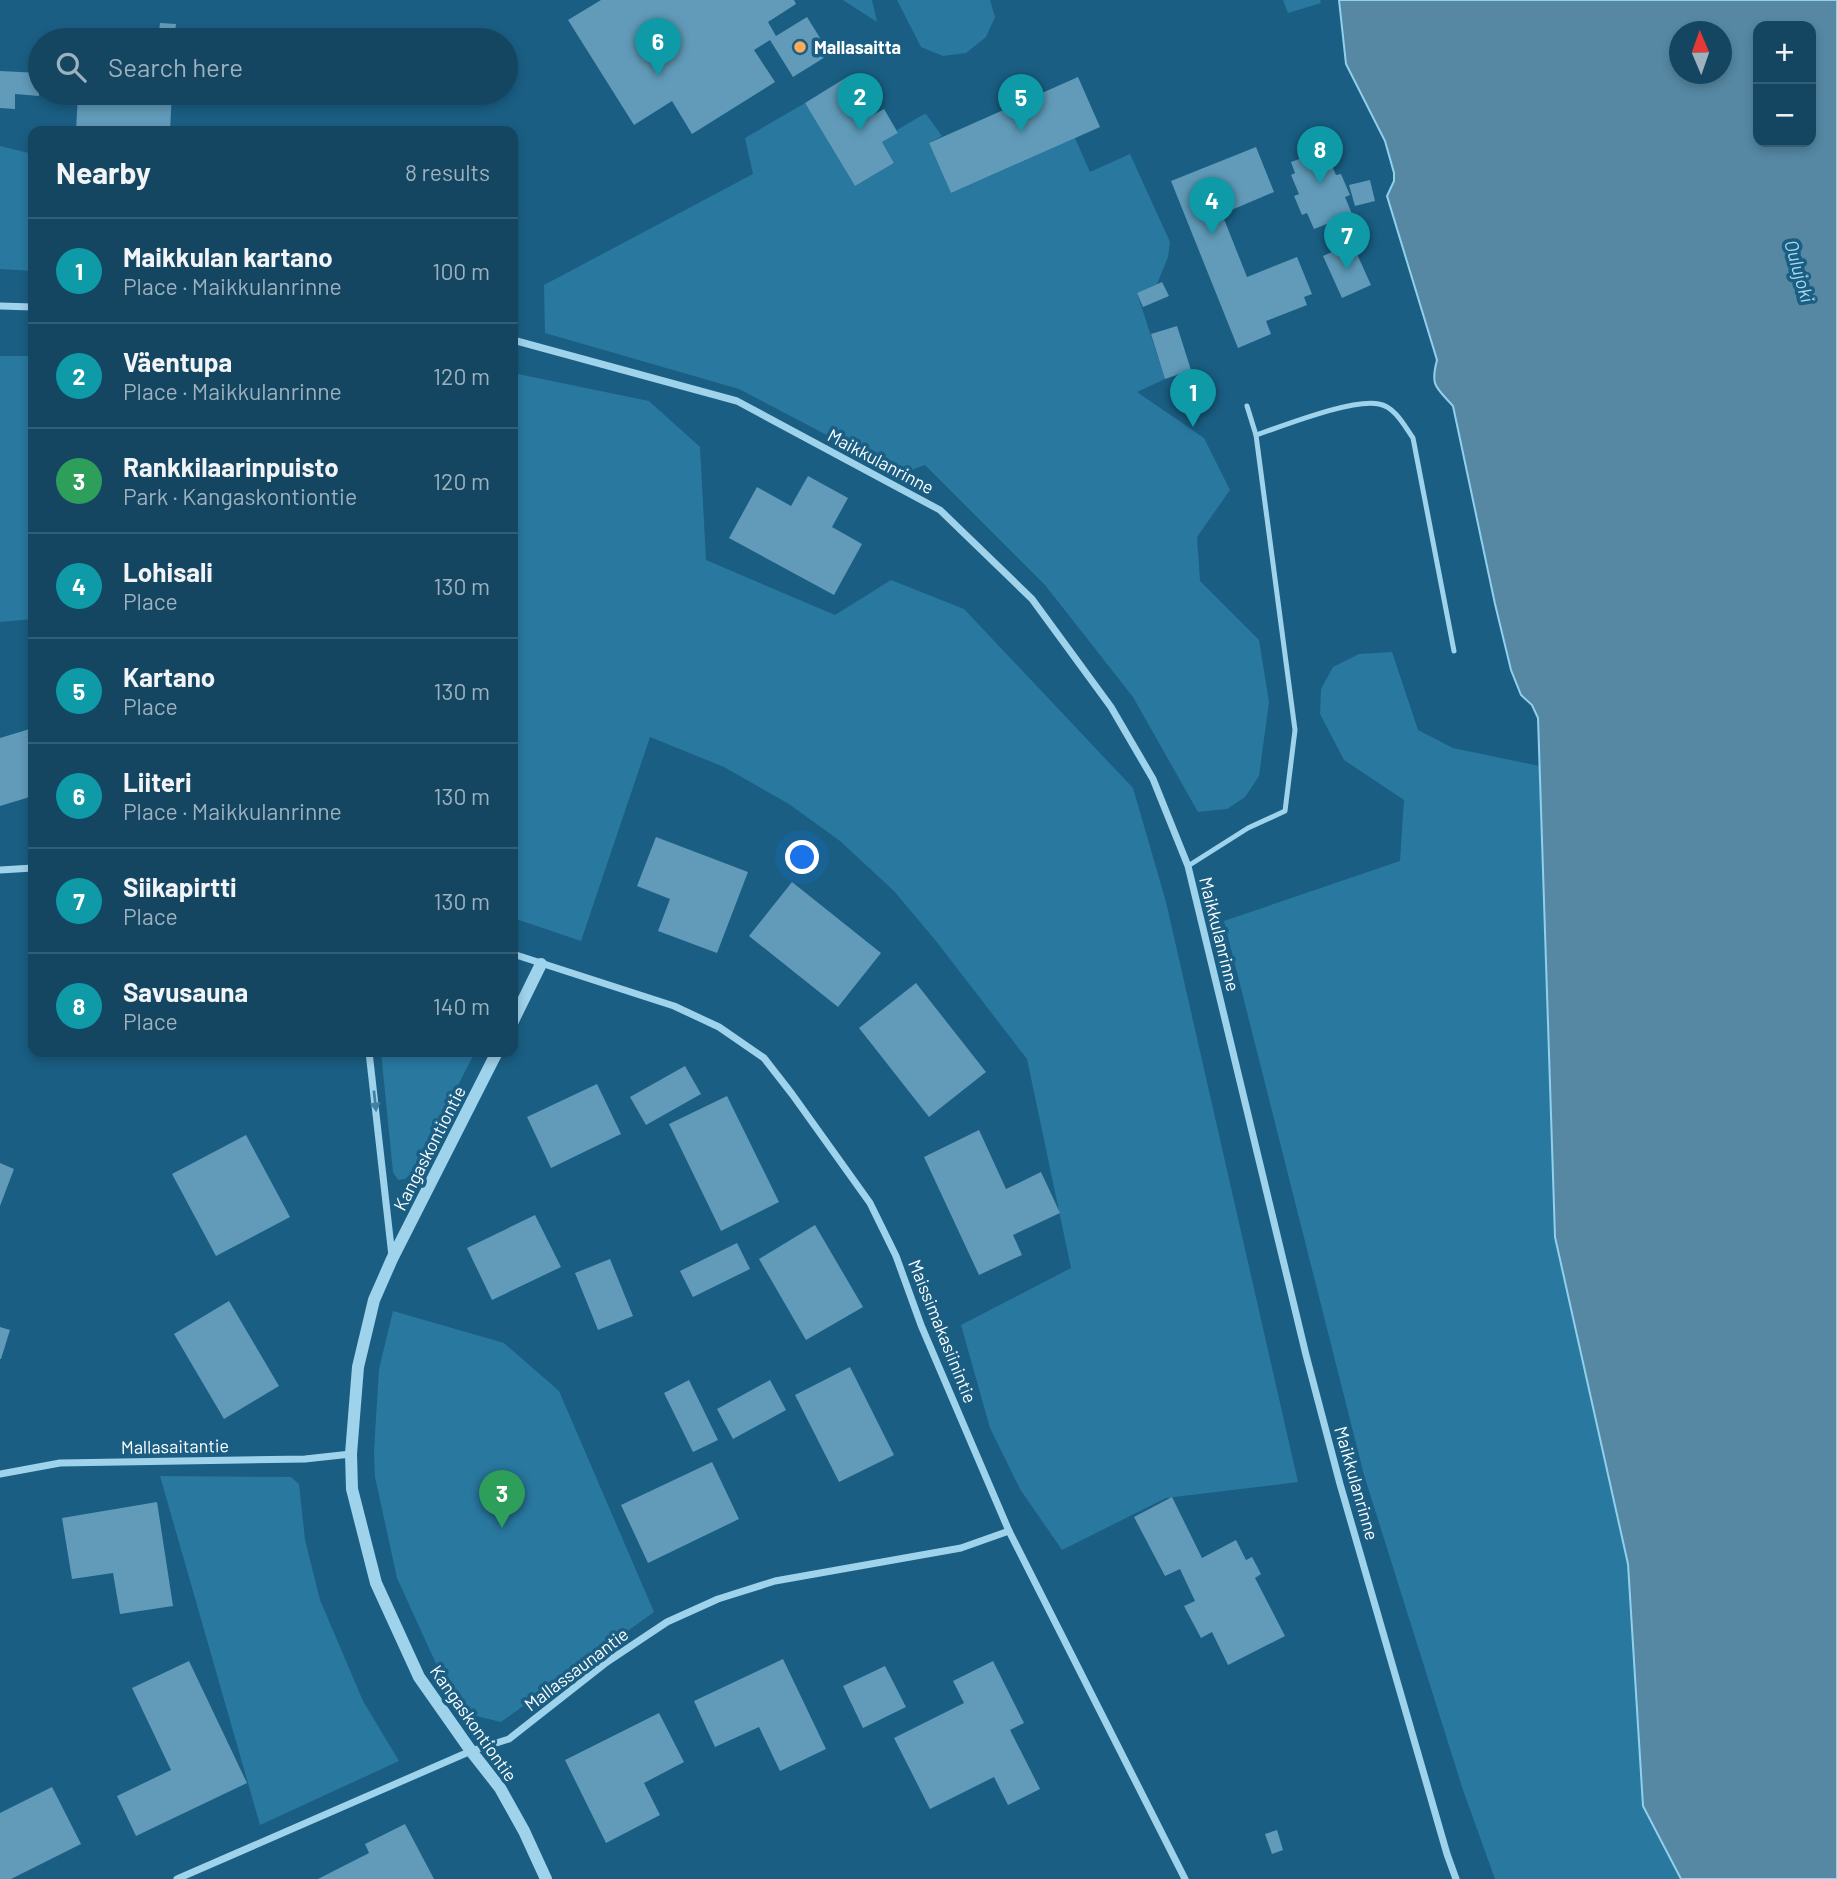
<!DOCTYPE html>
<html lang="en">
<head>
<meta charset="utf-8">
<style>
	body { margin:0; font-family:Barlow,sans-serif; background:#1d4d68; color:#f1f3f6 }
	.controls { position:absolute; right:21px; top:21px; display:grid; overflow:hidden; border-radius:14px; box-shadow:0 4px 10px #0003 }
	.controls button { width:63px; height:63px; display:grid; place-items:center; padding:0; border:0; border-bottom:2px solid #335e77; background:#144662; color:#f1f3f6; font:35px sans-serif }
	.compass { position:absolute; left:1669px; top:21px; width:63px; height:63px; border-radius:50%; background:#144662; box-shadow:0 4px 10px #0003; rotate:358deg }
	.you { position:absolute; left:803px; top:858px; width:24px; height:24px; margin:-18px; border:5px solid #fff; border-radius:50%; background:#1a73e8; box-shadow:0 0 0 10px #1a73e833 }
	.badge { display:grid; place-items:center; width:46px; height:46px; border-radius:50%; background:#eead8d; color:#fff; font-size:23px; font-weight:700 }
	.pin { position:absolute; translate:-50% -58px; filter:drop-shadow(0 2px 4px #0008) }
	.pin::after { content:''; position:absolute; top:37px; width:24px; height:21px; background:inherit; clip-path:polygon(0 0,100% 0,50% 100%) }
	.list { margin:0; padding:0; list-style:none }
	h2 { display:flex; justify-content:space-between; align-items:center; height:91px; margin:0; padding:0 28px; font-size:30px }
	h2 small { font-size:23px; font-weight:400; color:#9db1be }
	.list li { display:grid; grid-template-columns:46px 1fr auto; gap:21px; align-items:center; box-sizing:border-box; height:105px; padding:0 28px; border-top:2px solid #335e77 }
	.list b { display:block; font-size:26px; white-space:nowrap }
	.list p { margin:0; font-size:23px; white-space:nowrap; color:#9db1be }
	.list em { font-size:23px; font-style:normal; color:#9db1be }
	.icon { flex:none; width:38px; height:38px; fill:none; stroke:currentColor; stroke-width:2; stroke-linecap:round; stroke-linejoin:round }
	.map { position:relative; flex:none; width:1837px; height:1879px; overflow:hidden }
	.search { position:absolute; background:#144662; box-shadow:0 4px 10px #0003; left:28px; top:28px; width:490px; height:77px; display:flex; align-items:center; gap:18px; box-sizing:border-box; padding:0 24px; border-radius:38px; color:#9db1be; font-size:26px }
	.panel { position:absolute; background:#144662; box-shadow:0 4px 10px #0003; left:28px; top:126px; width:490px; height:931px; border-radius:14px }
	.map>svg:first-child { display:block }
	.green { fill:#2978a0 }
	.water { fill:#5688a3; stroke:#91d0ed; stroke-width:2; fill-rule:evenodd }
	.building { fill:#619bb9 }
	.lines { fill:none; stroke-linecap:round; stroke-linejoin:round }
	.service { stroke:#9fd2eb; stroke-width:5 }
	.minor { stroke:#9fd2eb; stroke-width:7 }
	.tertiary { stroke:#9fd2eb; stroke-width:12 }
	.oneway { fill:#4281a2 }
	.poi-dot { fill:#fdab5a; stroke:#1a5e83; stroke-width:2.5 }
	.labels { text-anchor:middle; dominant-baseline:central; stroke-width:7; stroke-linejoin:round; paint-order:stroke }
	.poi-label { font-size:18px; font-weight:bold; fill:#fff; stroke:#1a5e83; text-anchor:start }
	.street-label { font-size:18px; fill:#fff; stroke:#1a5e83 }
	.water-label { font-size:19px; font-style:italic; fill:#aadbf3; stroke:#1a5e83 }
</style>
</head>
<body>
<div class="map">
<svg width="1837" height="1879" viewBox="0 0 1837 1879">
	<rect width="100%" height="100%" fill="#1a5e83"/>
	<g class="green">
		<polygon points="843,0 872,0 877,22"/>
		<polygon points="897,0 990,0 995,17 986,37 966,53 943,56 921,47"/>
		<polygon points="1283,0 1320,0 1321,3 1288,13"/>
		<polygon points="805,103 855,186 894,163 882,142 898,133 897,130 924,114 926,114 942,136 929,143 951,193 1075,138 1090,172 1130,154 1170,242 1168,257 1157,284 1137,293 1165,379 1137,392 1204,438 1230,490 1197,537 1200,581 1259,640 1269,702 1259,776 1245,797 1227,809 1198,812 1133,697 1045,585 925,465 901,474 739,389 545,333 544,285 753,174 745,138"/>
		<polygon points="0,146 33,154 33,271 0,269"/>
		<polygon points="0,356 33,356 33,619 0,622"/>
		<polygon points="513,373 649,401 700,447 706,560 835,615 891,580 964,609 1133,788 1166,902 1298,1482 1166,1498 1062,1550 1020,1489 990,1428 961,1325 1071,1268 1027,1059 936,941 894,891 840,841 789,804 724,767 650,737 581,941 513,918"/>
		<polygon points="1392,652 1418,730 1453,748 1539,766 1555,1237 1628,1564 1643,1806 1681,1879 1495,1879 1463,1790 1364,1475 1224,921 1400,861 1404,800 1344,760 1320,714 1321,689 1333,667 1359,654"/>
		<polygon points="381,1052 475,1052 414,1171 405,1179 398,1180 393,1172"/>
		<polygon points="393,1311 504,1343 559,1391 654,1612 501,1722 468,1714 438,1668 397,1578 375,1477 374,1451 379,1369"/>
		<polygon points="160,1476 291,1477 299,1484 305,1540 320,1600 363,1701 399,1761 260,1825"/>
	</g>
	<path class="water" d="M1339,0H1837V1879H1681L1643,1806L1628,1564L1555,1237L1538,718L1532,705L1521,695L1511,670L1495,604L1453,406C1436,387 1430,386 1437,360L1387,196L1394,181V173L1385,141L1346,64ZM1758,26H1811V142H1758ZM1680,32H1722V74H1680Z"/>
	<g class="building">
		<polygon points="601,0 794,0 796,4 768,22 776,36 807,17 830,54 793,77 770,40 754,50 775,82 692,134 672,101 634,125 568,20"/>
		<polygon points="160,23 176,24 174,40 158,40"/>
		<polygon points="0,71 40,73 39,96 15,94 15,109 0,108"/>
		<polygon points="847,77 871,116 884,109 898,133 882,142 894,163 855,186 805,103"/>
		<polygon points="1078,77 1100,127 951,193 929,143"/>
		<polygon points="78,93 172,93 170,131 76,131"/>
		<polygon points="1256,147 1274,192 1222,214 1247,277 1297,257 1312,294 1304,297 1307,305 1266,321 1271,334 1238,348 1171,181"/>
		<polygon points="1310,155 1314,165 1329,159 1336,175 1341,174 1350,195 1345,197 1352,214 1314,229 1307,213 1302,215 1294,196 1299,194 1291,175 1295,173 1291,162"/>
		<polygon points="1370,180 1375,201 1355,206 1349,185"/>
		<polygon points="1352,243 1371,285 1342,298 1323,256"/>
		<polygon points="1162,282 1169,296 1143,307 1137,293"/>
		<polygon points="1177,326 1191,370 1165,379 1151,334"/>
		<polygon points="808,476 848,498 832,527 862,544 834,595 729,538 757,487 791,506"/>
		<polygon points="33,728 33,796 0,806 0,738"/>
		<polygon points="656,837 748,872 717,953 658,931 670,899 637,886"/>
		<polygon points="792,882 881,953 838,1007 749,936"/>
		<polygon points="33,928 33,981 31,981 28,929"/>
		<polygon points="916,983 986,1072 929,1117 859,1028"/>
		<polygon points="685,1066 701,1094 646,1125 630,1097"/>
		<polygon points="597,1084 621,1134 551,1168 527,1117"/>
		<polygon points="727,1096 779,1202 721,1231 669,1124"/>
		<polygon points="979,1130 1006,1189 1041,1172 1060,1213 1013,1235 1022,1255 979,1275 924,1157"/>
		<polygon points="246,1135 290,1217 216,1256 172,1174"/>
		<polygon points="0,1163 14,1169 0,1206"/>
		<polygon points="535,1215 561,1267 492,1300 467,1248"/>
		<polygon points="815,1225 863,1307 806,1340 759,1259"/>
		<polygon points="737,1243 750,1269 693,1297 680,1271"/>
		<polygon points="610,1259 633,1316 598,1330 575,1273"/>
		<polygon points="229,1301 279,1386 224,1419 174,1334"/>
		<polygon points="0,1327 10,1330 1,1359 0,1359"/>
		<polygon points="850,1367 894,1455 839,1482 795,1395"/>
		<polygon points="689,1380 718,1440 693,1452 664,1393"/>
		<polygon points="770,1380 786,1410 733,1439 717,1409"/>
		<polygon points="712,1462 739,1519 648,1563 621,1505"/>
		<polygon points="1172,1497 1202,1558 1236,1540 1246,1560 1252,1557 1261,1574 1255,1578 1285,1636 1228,1665 1212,1632 1201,1638 1184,1606 1195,1601 1180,1569 1165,1576 1134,1517"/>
		<polygon points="157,1502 173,1606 120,1614 113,1573 72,1579 62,1518"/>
		<polygon points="783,1659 826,1749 780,1771 759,1727 715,1747 694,1701"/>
		<polygon points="189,1661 247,1783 136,1836 117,1796 171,1770 132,1688"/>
		<polygon points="993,1661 1024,1723 1010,1730 1040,1789 1008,1805 994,1777 930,1809 894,1738 964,1703 953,1681"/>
		<polygon points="885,1666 906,1707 863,1728 843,1686"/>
		<polygon points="659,1713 684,1762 644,1783 660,1815 606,1843 565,1760"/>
		<polygon points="52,1787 81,1844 11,1879 0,1879 0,1813"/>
		<polygon points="405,1824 434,1879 318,1879 369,1853 365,1844"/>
		<polygon points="1277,1830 1283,1850 1272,1854 1265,1834"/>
	</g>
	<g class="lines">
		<g class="service">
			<path d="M1256,435C1283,426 1353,398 1379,404C1395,407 1404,425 1413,438L1454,651"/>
			<polyline points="1188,866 1248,828 1285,811 1295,730 1256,435 1247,406"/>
		</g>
		<g class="minor">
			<polyline points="0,306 33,307"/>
			<polyline points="513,340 737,401 940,510 1032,599 1111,707 1153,779 1188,866 1306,1355 1340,1484 1447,1854 1456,1879"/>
			<polyline points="0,870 33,868"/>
			<polyline points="513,954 674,1006 719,1027 764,1058 792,1094 870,1203 896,1256 921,1325 1009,1531 1185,1879"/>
			<polyline points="369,1052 392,1256"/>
			<polyline points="0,1474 60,1463 305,1459 351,1454"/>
			<polyline points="177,1879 471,1751 509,1739 607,1662 667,1622 718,1599 775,1581 961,1548 1009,1531"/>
		</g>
		<g class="tertiary">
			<polyline points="513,1021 541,964"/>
			<polyline points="497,1052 392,1259 374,1300 358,1367 351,1454 352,1489 376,1583 419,1677 471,1751 500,1788 524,1831 546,1879"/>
		</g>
	</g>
	<defs><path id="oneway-solid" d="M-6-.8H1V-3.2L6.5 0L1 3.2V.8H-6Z" transform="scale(1.75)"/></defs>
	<use class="oneway" href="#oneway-solid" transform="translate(375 1101) rotate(84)"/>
	<circle class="poi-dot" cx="800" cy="47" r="7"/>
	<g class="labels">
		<g class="poi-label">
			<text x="814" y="47">Mallasaitta</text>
		</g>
		<g class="street-label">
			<text transform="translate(881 461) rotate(28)">Maikkulanrinne</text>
			<text transform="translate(1220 934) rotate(76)">Maikkulanrinne</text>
			<text transform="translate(429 1148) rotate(-63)">Kangaskontiontie</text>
			<text transform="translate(943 1331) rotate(68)">Maissimakasiinintie</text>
			<text transform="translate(175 1446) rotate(-1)">Mallasaitantie</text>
			<text transform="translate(1357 1483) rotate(74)">Maikkulanrinne</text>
			<text transform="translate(576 1669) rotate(-37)">Mallassaunantie</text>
			<text transform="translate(474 1723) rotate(55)">Kangaskontiontie</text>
		</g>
		<g class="water-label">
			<text transform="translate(1800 271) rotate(74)">Oulujoki</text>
		</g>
	</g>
</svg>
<div class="controls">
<button>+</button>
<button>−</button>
</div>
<svg class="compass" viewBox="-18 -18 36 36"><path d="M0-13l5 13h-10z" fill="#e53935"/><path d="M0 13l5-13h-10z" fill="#9db1be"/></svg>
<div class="you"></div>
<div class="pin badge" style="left:1193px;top:427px;background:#0f9aa8">1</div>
<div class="pin badge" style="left:860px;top:131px;background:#0f9aa8">2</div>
<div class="pin badge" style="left:502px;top:1528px;background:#2e9e5b">3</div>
<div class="pin badge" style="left:1212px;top:235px;background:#0f9aa8">4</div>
<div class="pin badge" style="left:1021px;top:132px;background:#0f9aa8">5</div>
<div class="pin badge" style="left:658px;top:76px;background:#0f9aa8">6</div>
<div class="pin badge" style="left:1347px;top:270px;background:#0f9aa8">7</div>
<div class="pin badge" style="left:1320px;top:184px;background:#0f9aa8">8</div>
<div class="search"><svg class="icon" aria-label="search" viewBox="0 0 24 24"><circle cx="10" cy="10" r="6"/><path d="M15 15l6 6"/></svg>Search here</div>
<section class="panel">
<h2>Nearby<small>8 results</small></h2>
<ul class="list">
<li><span class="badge" style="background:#0f9aa8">1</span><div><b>Maikkulan kartano</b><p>Place · Maikkulanrinne</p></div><em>100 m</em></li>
<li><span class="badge" style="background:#0f9aa8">2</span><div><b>Väentupa</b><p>Place · Maikkulanrinne</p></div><em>120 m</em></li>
<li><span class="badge" style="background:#2e9e5b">3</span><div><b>Rankkilaarinpuisto</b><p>Park · Kangaskontiontie</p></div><em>120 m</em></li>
<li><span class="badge" style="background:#0f9aa8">4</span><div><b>Lohisali</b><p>Place</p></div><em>130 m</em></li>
<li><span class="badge" style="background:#0f9aa8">5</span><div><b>Kartano</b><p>Place</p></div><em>130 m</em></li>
<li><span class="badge" style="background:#0f9aa8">6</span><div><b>Liiteri</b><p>Place · Maikkulanrinne</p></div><em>130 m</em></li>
<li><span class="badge" style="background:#0f9aa8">7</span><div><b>Siikapirtti</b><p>Place</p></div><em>130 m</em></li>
<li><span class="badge" style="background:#0f9aa8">8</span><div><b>Savusauna</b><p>Place</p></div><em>140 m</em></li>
</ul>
</section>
</div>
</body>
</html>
